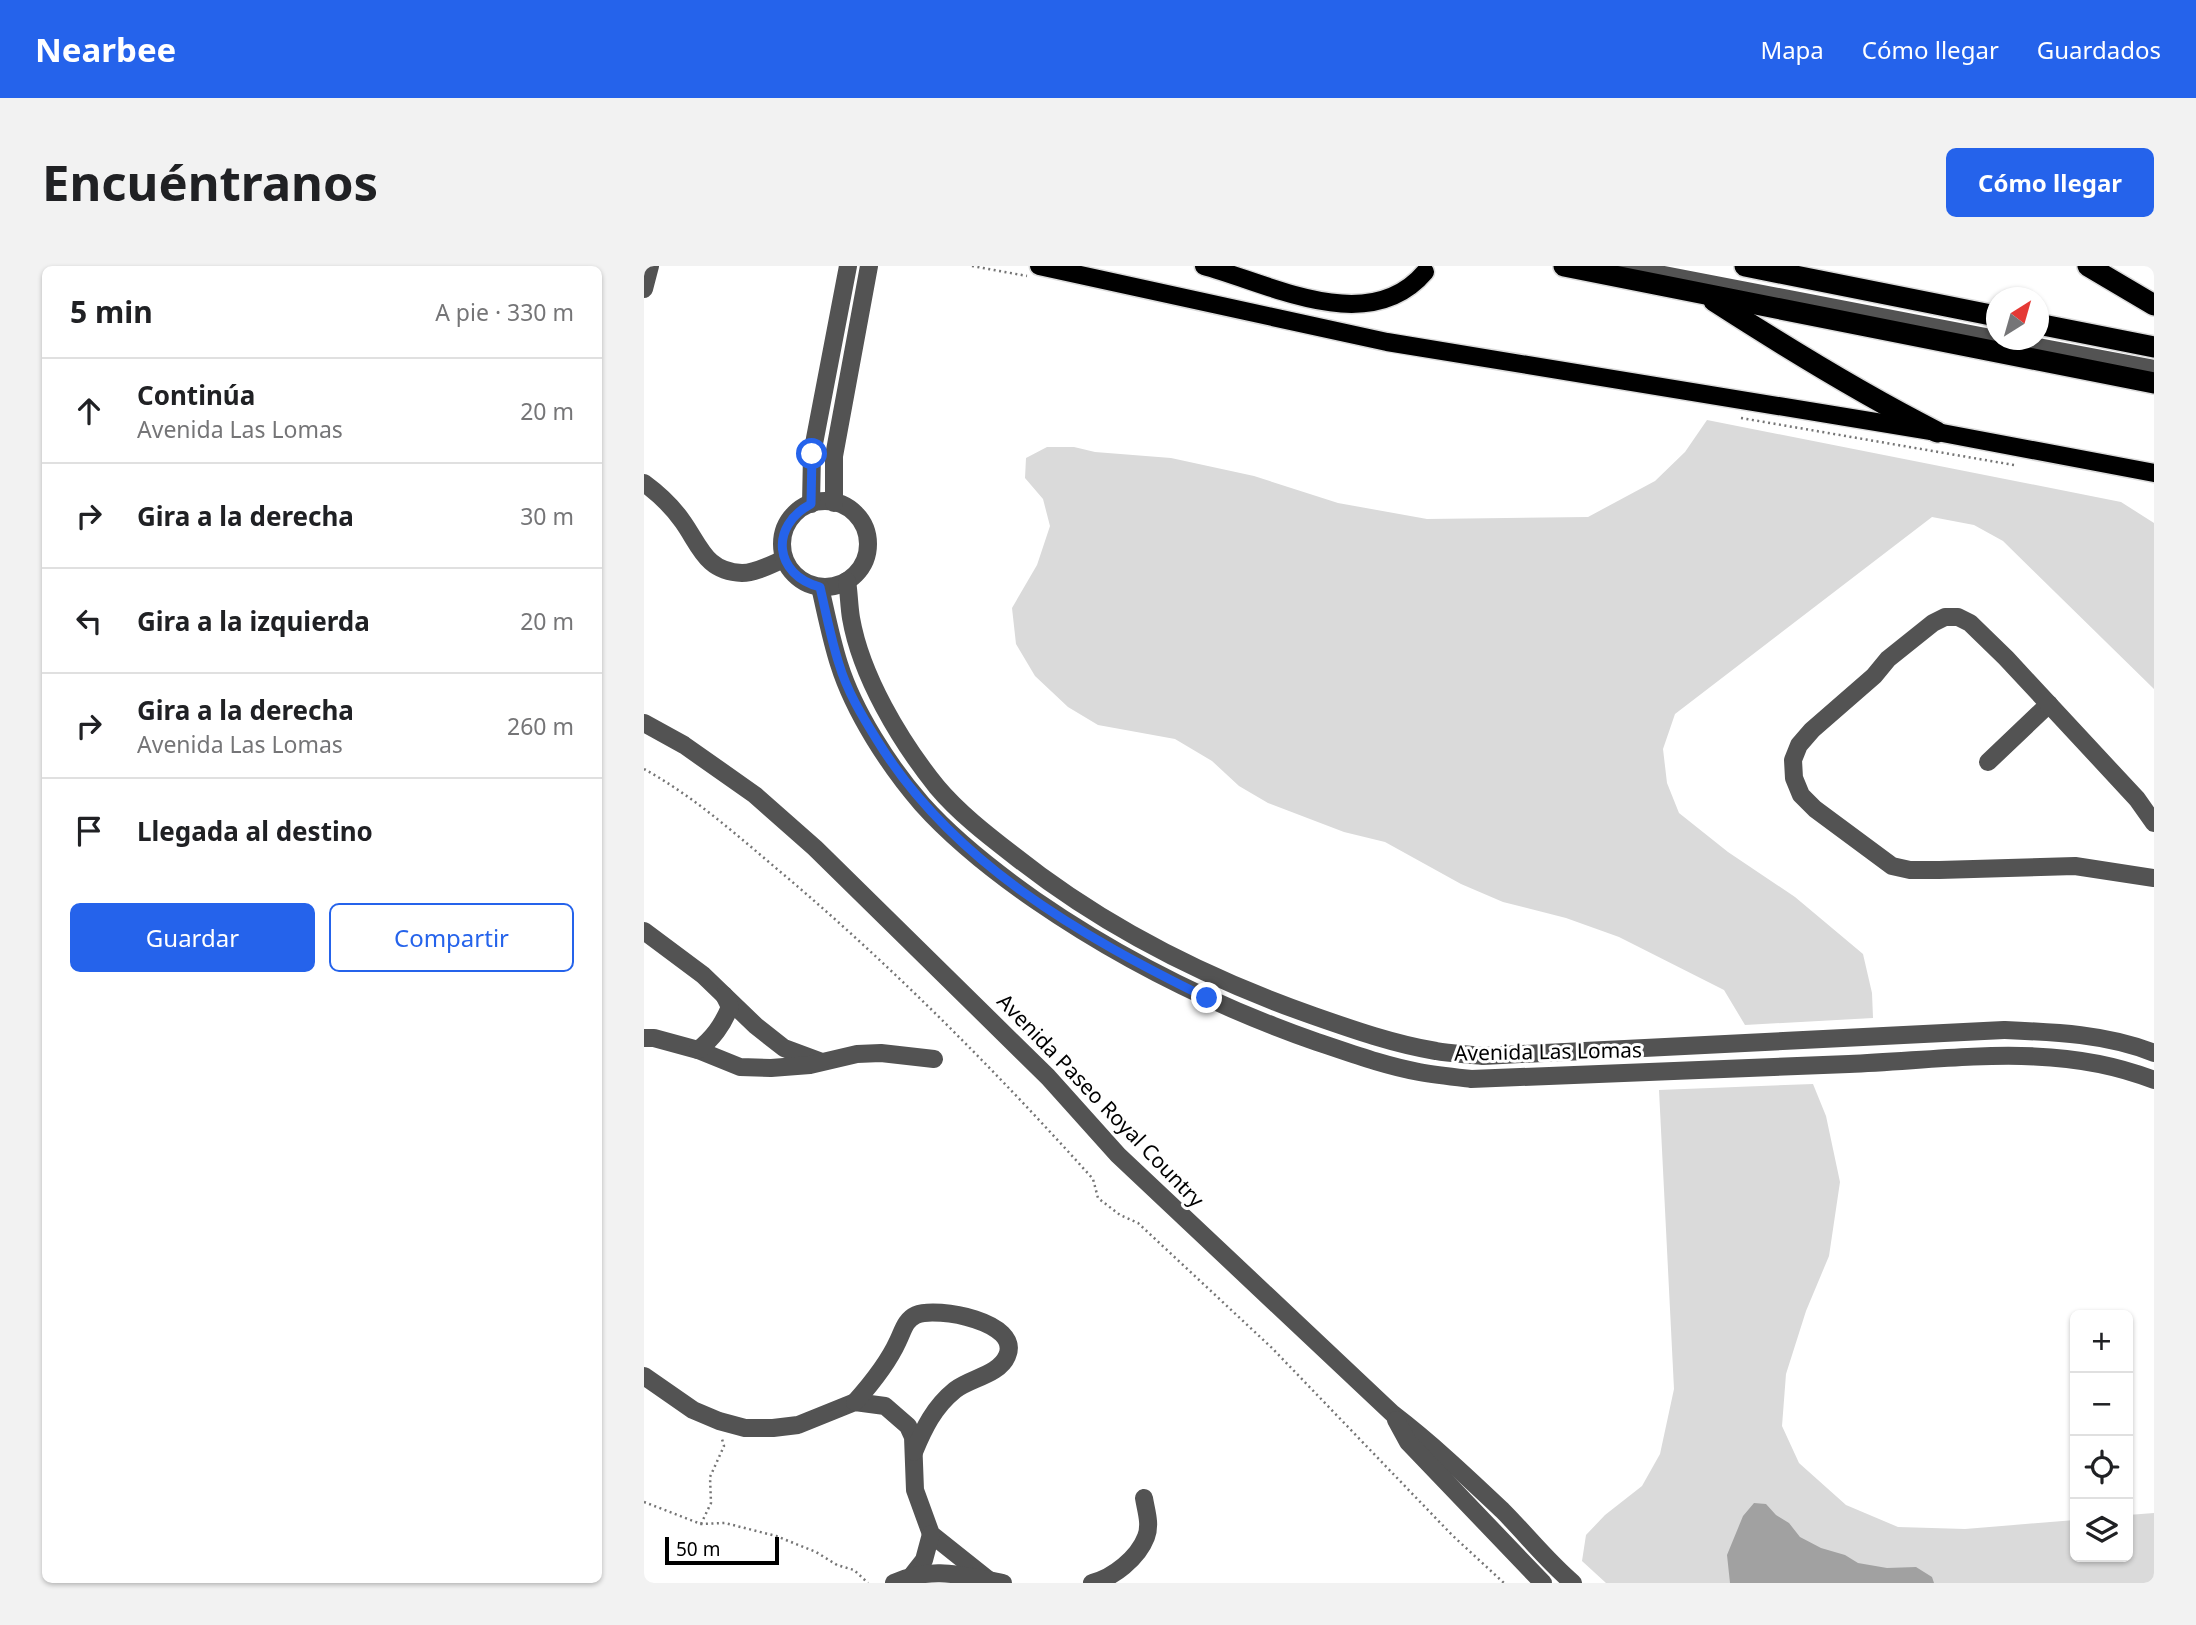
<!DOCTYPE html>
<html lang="es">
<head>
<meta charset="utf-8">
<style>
	body { margin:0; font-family:"Noto Sans",sans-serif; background:#f2f2f2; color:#202124 }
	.controls { position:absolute; right:21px; bottom:21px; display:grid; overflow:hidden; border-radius:10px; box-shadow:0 2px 5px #0004 }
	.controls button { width:63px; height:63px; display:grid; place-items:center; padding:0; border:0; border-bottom:2px solid #e0e0e0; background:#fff; color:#202124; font:35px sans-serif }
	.compass { position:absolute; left:1342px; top:21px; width:63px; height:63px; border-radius:50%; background:#fff; box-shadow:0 2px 5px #0004; rotate:37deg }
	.scale { position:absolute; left:21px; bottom:18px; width:114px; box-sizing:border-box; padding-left:7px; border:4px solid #000; border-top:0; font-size:19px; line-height:24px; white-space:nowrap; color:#000; -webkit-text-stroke:5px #fff; paint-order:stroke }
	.stop { position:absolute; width:21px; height:21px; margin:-16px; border:5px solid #2563eb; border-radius:50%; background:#fff }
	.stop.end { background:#2563eb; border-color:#fff; box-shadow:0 2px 7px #0008 }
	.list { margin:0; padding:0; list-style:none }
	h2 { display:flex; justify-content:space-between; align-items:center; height:91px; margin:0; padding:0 28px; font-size:30px }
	h2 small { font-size:23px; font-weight:400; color:#757577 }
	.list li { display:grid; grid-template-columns:46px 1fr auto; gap:21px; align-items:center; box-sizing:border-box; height:105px; padding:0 28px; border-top:2px solid #e0e0e0 }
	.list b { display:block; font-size:26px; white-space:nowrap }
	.list p { margin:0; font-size:23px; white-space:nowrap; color:#757577 }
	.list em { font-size:23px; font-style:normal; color:#757577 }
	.actions { display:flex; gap:14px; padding:21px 28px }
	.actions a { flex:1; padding:16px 0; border:2px solid #2563eb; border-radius:10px; text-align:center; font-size:24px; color:#2563eb }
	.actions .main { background:#2563eb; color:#fff }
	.icon { flex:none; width:38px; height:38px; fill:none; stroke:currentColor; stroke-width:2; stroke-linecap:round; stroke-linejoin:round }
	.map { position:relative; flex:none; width:1510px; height:1317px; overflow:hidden; border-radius:10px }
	header { display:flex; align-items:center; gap:42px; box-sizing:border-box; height:98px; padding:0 35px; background:#2563eb; color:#fff }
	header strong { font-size:33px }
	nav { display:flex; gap:38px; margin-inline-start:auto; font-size:24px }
	.intro { display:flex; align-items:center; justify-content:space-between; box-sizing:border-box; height:168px; padding:0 42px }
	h1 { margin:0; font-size:49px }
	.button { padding:18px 32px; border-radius:10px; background:#2563eb; color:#fff; font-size:24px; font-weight:700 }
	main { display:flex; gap:42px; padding:0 42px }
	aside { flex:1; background:#fff; border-radius:10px; box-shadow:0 2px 5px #0004 }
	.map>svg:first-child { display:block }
	.green { fill:#dadada }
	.water { fill:#a1a1a1 }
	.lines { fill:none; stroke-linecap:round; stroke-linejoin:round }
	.major-casing { stroke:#dbdbdb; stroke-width:21 }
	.highway-casing { stroke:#dbdbdb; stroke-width:24 }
	.path { stroke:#757575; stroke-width:2.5; stroke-dasharray:2 3.5; stroke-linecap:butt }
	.minor { stroke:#535353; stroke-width:18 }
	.major { stroke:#000; stroke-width:18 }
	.highway { stroke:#000; stroke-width:21 }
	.route { stroke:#2563eb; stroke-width:9 }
	.labels { text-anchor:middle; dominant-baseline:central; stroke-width:6; stroke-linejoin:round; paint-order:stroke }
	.street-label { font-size:21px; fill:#000; stroke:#fff }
</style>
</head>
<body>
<header>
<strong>Nearbee</strong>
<nav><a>Mapa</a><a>Cómo llegar</a><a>Guardados</a></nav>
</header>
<div class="intro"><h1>Encuéntranos</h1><a class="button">Cómo llegar</a></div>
<main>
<aside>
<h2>5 min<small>A pie · 330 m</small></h2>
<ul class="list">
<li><svg class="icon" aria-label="ahead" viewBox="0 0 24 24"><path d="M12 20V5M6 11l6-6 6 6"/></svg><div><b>Continúa</b><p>Avenida Las Lomas</p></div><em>20 m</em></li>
<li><svg class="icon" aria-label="right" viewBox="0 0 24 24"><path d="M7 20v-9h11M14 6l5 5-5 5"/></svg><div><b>Gira a la derecha</b></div><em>30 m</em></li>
<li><svg class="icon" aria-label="left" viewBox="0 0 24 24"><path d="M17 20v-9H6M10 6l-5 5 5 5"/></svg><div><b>Gira a la izquierda</b></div><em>20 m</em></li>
<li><svg class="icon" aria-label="right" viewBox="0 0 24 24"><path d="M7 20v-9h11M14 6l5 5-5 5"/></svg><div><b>Gira a la derecha</b><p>Avenida Las Lomas</p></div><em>260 m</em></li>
<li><svg class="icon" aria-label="arrive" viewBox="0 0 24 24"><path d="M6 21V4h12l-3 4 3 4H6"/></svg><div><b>Llegada al destino</b></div></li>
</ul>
<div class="actions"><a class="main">Guardar</a><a>Compartir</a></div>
</aside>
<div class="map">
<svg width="1510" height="1317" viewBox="0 0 1510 1317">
	<rect width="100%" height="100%" fill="#fff"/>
	<g class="green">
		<polygon points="1063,154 1477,236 1510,257 1510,423 1359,275 1330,259 1288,251 1031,448 1019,483 1023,517 1035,547 1084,586 1151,631 1219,688 1228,727 1229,752 1101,759 1080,724 975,671 922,652 859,636 817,618 741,576 700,566 624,537 595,520 568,495 531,473 454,459 424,441 391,410 372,378 368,342 393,299 406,260 399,233 381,212 382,192 403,181 430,181 451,186 527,192 610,210 694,237 783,253 944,251 1011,215 1041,186"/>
		<polygon points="1169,818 1182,850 1196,916 1185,990 1162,1045 1142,1108 1138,1160 1155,1197 1202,1239 1254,1261 1321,1263 1431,1254 1431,1291 1484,1291 1484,1249 1510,1247 1510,1317 962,1317 938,1295 942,1269 961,1249 998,1220 1016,1188 1030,1123 1015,824"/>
	</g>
	<polygon class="water" points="1110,1237 1122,1238 1132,1249 1145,1257 1156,1271 1177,1282 1201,1289 1214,1297 1243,1302 1272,1301 1288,1311 1290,1317 1086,1317 1083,1289 1099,1250"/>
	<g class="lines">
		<g class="major-casing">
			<g id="major">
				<polyline points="395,0 743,76 1293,166 1510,207"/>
				<path d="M560,0C627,18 725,72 781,6"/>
			</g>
		</g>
		<g class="highway-casing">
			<g id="highway">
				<polyline points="920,0 1510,117"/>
				<polyline points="1101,0 1352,50"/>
				<polyline points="1444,0 1510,39"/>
				<path d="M1070,35C1143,82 1216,127 1293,166"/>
				<polyline points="1394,58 1510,81"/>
			</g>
		</g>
		<g class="path">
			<polyline points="328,0 383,10"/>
			<polyline points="1097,152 1370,199"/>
			<path d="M0,503C51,531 95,571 139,608C250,702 352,805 449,913L454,932L476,949L494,957L628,1082L808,1269L860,1317"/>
			<polyline points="0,1236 57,1258 81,1257 132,1270 172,1286 193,1299 210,1304 224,1317"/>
			<polyline points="57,1258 67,1237 66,1211 80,1180 78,1173"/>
		</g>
		<g class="minor">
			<polyline points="973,0 1352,73"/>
			<polyline points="0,23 6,0"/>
			<polyline points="1356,74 1510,103"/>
			<path d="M0,217C15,228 28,240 39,256C56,280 62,306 98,307C112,307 128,298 140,293"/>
			<circle cx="181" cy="278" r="43"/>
			<polyline points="190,237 190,190 225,0"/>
			<polyline points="167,238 168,188 204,0"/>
			<path d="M203,315C205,327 205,340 207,352C217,410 256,475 293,521C314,546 342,568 368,588C458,660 561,712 670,750C710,764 750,778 792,785C807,788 824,788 839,790L1360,764C1410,766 1463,768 1510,787"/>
			<path d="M176,321C182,347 187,373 195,398C210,446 245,500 278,538C311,575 351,606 391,634C478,694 573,741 673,776C706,787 741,800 775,806C792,809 810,811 827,813C953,808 1079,803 1205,798C1307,794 1412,775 1510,814"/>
			<path d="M0,457L40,479L111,529L171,582L404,811L474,889L749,1148C787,1177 823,1211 858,1244C882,1268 903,1295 929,1317"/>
			<polyline points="1344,496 1405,438"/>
			<polyline points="1510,557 1493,533 1362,392 1326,357 1314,351 1301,351 1289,357 1244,393 1230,410 1168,464 1155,479 1149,494 1150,512 1157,529 1171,543 1248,600 1266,604 1295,604 1431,600 1510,612"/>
			<polyline points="0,665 59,709 112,760 140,782 175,795"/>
			<polyline points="0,772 10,772 54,784 96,801 127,802 166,799 213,788 237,787 290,793"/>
			<path d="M54,784C69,772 78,760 86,741L80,729"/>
			<polyline points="0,1110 49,1144 75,1155 101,1162 129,1162 154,1159 211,1136 241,1140 264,1160 269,1171 271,1224 287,1268 346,1315"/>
			<path d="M211,1136C228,1117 244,1097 254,1075C259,1065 261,1054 272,1049C293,1040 378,1056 363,1090C355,1109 326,1112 311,1124C290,1141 280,1162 270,1186"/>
			<polyline points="752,1154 764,1176 899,1317"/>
			<polyline points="269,1308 280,1294 287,1268"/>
			<path d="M250,1317C288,1299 320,1310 359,1317"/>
			<path d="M448,1317C469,1312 494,1292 502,1271C507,1258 502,1245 500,1232"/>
		</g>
		<use href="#major" class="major"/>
		<use href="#highway" class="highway"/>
	</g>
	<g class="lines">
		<path class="route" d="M168,188L167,238C125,260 130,309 176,321C182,347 187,373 195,398C203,425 218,450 233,474C308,597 437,670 563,732"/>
	</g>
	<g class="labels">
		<g class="street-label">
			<text transform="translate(904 785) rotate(-1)">Avenida Las Lomas</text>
			<text transform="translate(457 834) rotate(46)">Avenida Paseo Royal Country</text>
		</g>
	</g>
</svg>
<div class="controls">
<button>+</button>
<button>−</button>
<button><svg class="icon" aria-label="locate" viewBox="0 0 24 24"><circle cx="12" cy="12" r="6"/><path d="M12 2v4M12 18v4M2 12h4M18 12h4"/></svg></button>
<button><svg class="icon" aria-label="layers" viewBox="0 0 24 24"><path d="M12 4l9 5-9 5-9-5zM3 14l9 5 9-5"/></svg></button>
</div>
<svg class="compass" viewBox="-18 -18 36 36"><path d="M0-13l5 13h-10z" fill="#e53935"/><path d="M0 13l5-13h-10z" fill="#757577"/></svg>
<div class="scale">50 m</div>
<div class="stop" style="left:168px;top:188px"></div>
<div class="stop end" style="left:563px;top:732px"></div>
</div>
</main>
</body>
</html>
